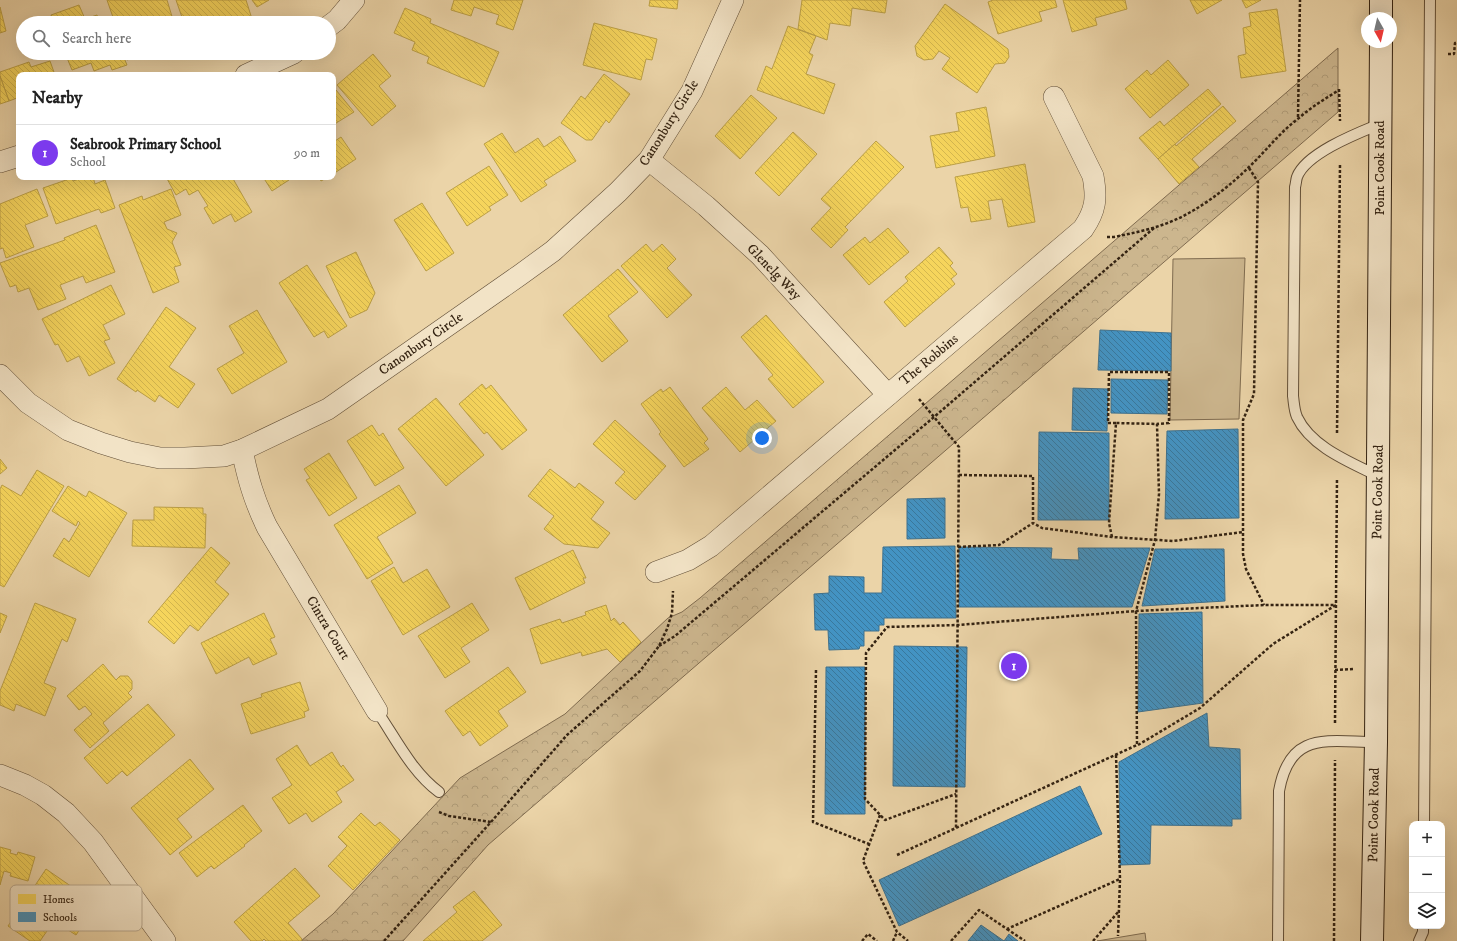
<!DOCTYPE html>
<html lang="en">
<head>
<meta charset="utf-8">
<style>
	body { margin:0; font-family:"IM FELL DW Pica",serif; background:#f6f6f6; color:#222 }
	.controls { position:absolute; right:12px; bottom:12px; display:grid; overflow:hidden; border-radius:8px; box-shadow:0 4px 16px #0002 }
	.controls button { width:36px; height:36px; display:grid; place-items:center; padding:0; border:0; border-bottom:1px solid #e0e0e0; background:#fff; color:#222; font:20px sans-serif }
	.compass { position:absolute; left:1361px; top:12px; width:36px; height:36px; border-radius:50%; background:#fff; box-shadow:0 4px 16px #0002; rotate:172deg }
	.you { position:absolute; left:762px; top:438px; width:14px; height:14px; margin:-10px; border:3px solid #fff; border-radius:50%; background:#1a73e8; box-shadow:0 0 0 6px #1a73e833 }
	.badge { display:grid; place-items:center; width:26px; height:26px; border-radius:50%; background:#7c3aed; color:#fff; font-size:13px; font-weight:700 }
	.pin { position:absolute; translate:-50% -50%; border:2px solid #fff; box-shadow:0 1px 4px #0006 }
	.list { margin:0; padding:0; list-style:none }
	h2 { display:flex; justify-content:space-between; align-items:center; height:52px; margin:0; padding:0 16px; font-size:17px }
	h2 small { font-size:13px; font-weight:400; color:#767676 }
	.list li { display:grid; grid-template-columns:26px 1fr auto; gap:12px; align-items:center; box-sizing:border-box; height:56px; padding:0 16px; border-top:1px solid #e0e0e0 }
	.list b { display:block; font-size:15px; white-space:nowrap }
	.list p { margin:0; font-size:13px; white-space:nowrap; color:#767676 }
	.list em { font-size:13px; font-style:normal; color:#767676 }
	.icon { flex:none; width:22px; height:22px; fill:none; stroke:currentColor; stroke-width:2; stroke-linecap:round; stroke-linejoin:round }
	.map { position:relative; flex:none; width:1457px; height:941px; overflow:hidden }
	.search { position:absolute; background:#fff; box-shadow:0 4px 16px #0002; left:16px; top:16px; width:320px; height:44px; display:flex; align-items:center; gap:10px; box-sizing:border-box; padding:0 14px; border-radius:22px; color:#767676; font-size:15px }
	.panel { position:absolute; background:#fff; box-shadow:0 4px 16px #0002; left:16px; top:72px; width:320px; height:108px; border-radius:8px }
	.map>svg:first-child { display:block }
	.park { fill:url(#park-crowns); stroke:#806c50 }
	.pitch { fill:#ccb68e; stroke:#806c50 }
	.homes { fill:url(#homes-back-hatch); stroke:#bca046 }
	.schools { fill:url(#schools-back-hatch); stroke:#3e718e }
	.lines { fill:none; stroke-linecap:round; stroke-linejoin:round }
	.service-casing { stroke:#624f38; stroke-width:12 }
	.minor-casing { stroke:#624f38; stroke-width:22 }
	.secondary-casing { stroke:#342312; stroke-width:24 }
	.path { stroke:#342312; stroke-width:2.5; stroke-dasharray:3 2; stroke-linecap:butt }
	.service { stroke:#f2e3c6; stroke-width:10 }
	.minor { stroke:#f2e3c6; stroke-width:21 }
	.secondary { stroke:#f2e3c6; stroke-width:22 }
	.labels { text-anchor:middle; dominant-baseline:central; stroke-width:4; stroke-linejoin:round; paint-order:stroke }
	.street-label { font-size:14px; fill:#342312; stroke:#f2e3c6 }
	.key { fill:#f2e3c6; stroke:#b9a990; stroke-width:1 }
	.key-label { font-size:11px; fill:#342312 }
</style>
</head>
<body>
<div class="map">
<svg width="1457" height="941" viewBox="0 0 1457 941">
	<defs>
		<pattern id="park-crowns" width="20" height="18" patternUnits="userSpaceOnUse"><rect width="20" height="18" fill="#ccb68e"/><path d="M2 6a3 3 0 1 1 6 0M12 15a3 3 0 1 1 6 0" fill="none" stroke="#b09c79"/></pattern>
		<pattern id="homes-back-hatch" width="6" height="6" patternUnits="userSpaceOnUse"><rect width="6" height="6" fill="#f6d55c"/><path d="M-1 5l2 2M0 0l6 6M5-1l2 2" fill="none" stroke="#d4b74f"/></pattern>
		<pattern id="schools-back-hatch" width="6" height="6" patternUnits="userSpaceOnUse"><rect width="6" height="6" fill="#4393c3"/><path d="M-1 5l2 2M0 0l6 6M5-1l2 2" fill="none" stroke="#39789d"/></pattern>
	</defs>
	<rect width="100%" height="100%" fill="#ebd4a8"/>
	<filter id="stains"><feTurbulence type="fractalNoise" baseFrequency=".005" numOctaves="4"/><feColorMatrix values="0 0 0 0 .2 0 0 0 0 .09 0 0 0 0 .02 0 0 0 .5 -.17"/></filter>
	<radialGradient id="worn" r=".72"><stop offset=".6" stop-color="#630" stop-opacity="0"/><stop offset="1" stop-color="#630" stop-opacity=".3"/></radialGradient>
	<polygon class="park" points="1338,48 1338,112 488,845 403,941 301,941 333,914 460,778 565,714 668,618 682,612 700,598"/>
	<g class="pitch">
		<polygon points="1245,258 1239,419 1170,420 1173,259"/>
		<polygon points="1145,933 1146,941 1097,941"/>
	</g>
	<g class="homes">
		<polygon points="107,0 167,0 174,23 115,23"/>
		<polygon points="176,0 246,0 252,19 239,23 184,23"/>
		<polygon points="252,0 269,0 257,7"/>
		<polygon points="454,0 523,0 513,30 496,24 499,15 474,7 471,16 451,10"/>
		<polygon points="650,0 678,0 677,9 649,6"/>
		<polygon points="802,0 887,0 885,13 852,8 850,26 830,23 827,40 798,29"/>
		<polygon points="993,0 1055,0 1057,7 1039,12 1042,21 998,34 988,2"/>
		<polygon points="1063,0 1125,0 1127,9 1095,18 1097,25 1072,32"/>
		<polygon points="1190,0 1222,0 1197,14"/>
		<polygon points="1242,0 1261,0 1246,8"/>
		<polygon points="945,4 1008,49 1009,57 1005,63 995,64 977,93 942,69 950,58 939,51 933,59 924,60 917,56 915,46"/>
		<polygon points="79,5 85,19 97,15 100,23 54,23 51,15"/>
		<polygon points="0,7 6,31 0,33"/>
		<polygon points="405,8 431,19 430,23 499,52 484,87 427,63 429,57 412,50 415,42 394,33"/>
		<polygon points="1277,9 1286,71 1241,78 1238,56 1246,54 1243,28 1251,26 1249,13"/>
		<polygon points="594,23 657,39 652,60 646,59 641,80 583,65"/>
		<polygon points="788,26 816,36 809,53 813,55 806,74 835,84 824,114 757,90 766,66 772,69"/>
		<polygon points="65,53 122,53 127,65 112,70 110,65 94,71 91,63 72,70"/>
		<polygon points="125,53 147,53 127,60"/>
		<polygon points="373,54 391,76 379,86 396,106 372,126 337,85"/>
		<polygon points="1168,60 1189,85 1150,118 1125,89 1147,70 1151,75"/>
		<polygon points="50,61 55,75 19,75 19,103 17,98 9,101 0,76 0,72 29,62 31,67"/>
		<polygon points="604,74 630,94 609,123 606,120 592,140 586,140 561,123 581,96 585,99"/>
		<polygon points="0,76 9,101 0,104"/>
		<polygon points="1208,89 1221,104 1158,159 1139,138 1160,121 1164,126"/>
		<polygon points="336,90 354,112 333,125 333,92"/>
		<polygon points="751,95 777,118 740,159 715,136"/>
		<polygon points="1223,106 1236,121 1192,159 1199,167 1179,184 1158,159 1175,144 1176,146"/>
		<polygon points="986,107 995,156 936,168 930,136 959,131 956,113"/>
		<polygon points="793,132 817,154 779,196 755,173"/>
		<polygon points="502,133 515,153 538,138 544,147 560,136 576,161 544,181 547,185 521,202 484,144"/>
		<polygon points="341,137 356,159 333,174 333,138 335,141"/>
		<polygon points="876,141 904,167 845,227 848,230 831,248 811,229 831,208 821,199"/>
		<polygon points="1025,164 1035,222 1008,227 1002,199 988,201 991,219 971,222 968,207 961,208 955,177"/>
		<polygon points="489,166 508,195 489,207 491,210 467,226 446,193"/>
		<polygon points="85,177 93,177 95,184 105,180 115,208 101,213 99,209 56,224 43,188 72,178 73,181"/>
		<polygon points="166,177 232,177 252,212 235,222 231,214 213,224 204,208 208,206 198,190 189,195 186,189 176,195"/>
		<polygon points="263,177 286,177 289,180 272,191"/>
		<polygon points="319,177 328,177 321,181"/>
		<polygon points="37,189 48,216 25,225 34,247 6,258 3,248 0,249 0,204"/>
		<polygon points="171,189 181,215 164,222 167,229 177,233 172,242 181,265 174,267 179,282 153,293 119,205 142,196 143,200"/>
		<polygon points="422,203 454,253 426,271 394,220"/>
		<polygon points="96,225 115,272 86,283 83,276 60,285 66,299 38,310 29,288 18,292 16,285 10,287 0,263 65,240 64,238"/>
		<polygon points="888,228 909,252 869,285 843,255 865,237 870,243"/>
		<polygon points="646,244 653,252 662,244 676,259 667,268 692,295 667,318 621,266"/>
		<polygon points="939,247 953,263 950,266 957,274 951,279 955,284 905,327 884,302 908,281 905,277"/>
		<polygon points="356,252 375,293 367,310 350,318 326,266"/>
		<polygon points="307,265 347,326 328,338 324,331 314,337 279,283"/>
		<polygon points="618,269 638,292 608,316 628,341 602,362 563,315"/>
		<polygon points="111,285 125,314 103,325 110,339 104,341 115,363 89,376 79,356 67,362 58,344 55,345 42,319"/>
		<polygon points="166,307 196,328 169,367 195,384 178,408 159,395 155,402 137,390 136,392 117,379"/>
		<polygon points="257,310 287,362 232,394 217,369 244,353 229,326"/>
		<polygon points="766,315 824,382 793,408 768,379 773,375 741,337"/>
		<polygon points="482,384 486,389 491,385 527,430 502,450 487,432 484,434 459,404"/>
		<polygon points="670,387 708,439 704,443 709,449 684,467 659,434 661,432 641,404 661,389 663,392"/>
		<polygon points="726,387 745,410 757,400 776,421 740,452 702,408"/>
		<polygon points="436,398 484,455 446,486 398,429"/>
		<polygon points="615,420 666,466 635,500 615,483 625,472 593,444"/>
		<polygon points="372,425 379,436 383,433 404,468 375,486 347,441"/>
		<polygon points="329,453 357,498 329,516 306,480 310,478 304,469"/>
		<polygon points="0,459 7,468 0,474"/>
		<polygon points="550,469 575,488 579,483 604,502 591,519 610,533 598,548 564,544 544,529 554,516 528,496"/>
		<polygon points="37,470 64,486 4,587 0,585 0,489 2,485 21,496"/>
		<polygon points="399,485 416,513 377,537 393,563 367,579 334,525"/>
		<polygon points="68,486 86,497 89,491 127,513 89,577 53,556 64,538 69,542 80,523 78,521 76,526 52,511"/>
		<polygon points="154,507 203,508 203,514 206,514 205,548 132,546 133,520 154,520"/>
		<polygon points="211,547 230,563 215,582 229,594 198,631 190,625 174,644 148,622"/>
		<polygon points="573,550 586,578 583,578 585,583 530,610 515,578"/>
		<polygon points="394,567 403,583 427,569 450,607 403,635 371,581"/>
		<polygon points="35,603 76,619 67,642 62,639 44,683 56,688 45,716 16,704 14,711 0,705 0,691"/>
		<polygon points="472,603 489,630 461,648 470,662 445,678 418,636"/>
		<polygon points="606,605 611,621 614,618 620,625 623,622 641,642 620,662 607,649 582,656 581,652 541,664 530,629 560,619 562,623 586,615 585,612"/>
		<polygon points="0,613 7,616 0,633"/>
		<polygon points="264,613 275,637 270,639 277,654 253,665 249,657 216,674 201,643"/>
		<polygon points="103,664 116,680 120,676 128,676 132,681 132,689 128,693 132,697 103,723 109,731 90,748 74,730 92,714 85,706 79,710 67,696"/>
		<polygon points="508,667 526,692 498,711 508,726 480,746 470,731 463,736 445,711"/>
		<polygon points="300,682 309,710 304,712 305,717 251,734 241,704 262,697 261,694"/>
		<polygon points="148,704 175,735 127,776 122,771 107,784 84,758"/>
		<polygon points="297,745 310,766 332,752 341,767 343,765 354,780 336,792 342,802 312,822 306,813 289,824 272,798 292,785 276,759"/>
		<polygon points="190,759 214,789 177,819 192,837 170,855 131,808"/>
		<polygon points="243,805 262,831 244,845 245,846 214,869 211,866 197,877 179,853"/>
		<polygon points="361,813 375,826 380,822 400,840 353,890 328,866 347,846 338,837"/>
		<polygon points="0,847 11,850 10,853 17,855 18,852 35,857 28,881 10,876 11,873 4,871 0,885"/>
		<polygon points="295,868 320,896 288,923 302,939 301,941 266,941 264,939 262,941 251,941 234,922"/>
		<polygon points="46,869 75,889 73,894 77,897 76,900 92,911 76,935 54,921 40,941 30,941 8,926"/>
		<polygon points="474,891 502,925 482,941 423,941 457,912 453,907"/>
	</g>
	<g class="schools">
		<polygon points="1100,330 1171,333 1171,371 1098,370"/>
		<polygon points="1111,379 1168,380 1167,414 1111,413"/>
		<polygon points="1073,388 1108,389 1107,431 1072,430"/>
		<polygon points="1238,429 1239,518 1165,519 1167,431"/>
		<polygon points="1039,432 1109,433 1109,520 1038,520"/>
		<polygon points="945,498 945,538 907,539 907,499"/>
		<polygon points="955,546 956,618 884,618 884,625 879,625 879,631 864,631 864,646 860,646 859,649 829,650 828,630 815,630 814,594 829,593 829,576 864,577 864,593 882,593 883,547"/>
		<polygon points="959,547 1052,548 1051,559 1079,560 1078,548 1150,548 1132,607 959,607"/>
		<polygon points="1155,549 1224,549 1225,601 1142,606"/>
		<polygon points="1202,612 1203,703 1138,712 1139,614"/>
		<polygon points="894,646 967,647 965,787 893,786"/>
		<polygon points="826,667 865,667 865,814 825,814"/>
		<polygon points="1207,713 1209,747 1240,749 1241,819 1232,819 1232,826 1151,825 1150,864 1120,865 1119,762"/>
		<polygon points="1080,786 1102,834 899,926 879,880"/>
		<polygon points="981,925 1004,941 1009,934 1018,941 968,941"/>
	</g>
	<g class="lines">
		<g class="service-casing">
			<g id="service">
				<path d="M1378,476C1350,462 1311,447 1297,417C1294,410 1294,403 1293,396L1295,187C1296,184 1296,180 1297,177C1306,153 1358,133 1380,124"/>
				<path d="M377,711C396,739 412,772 439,792"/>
				<polyline points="1424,824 1430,0"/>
				<path d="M1278,941L1279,791C1290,730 1327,742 1376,742"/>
				<polyline points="1419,941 1423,932 1423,926"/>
			</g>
		</g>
		<g class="minor-casing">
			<g id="minor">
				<polyline points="329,26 337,20 354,0"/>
				<polyline points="246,75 294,53"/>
				<polyline points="649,160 706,206 760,255 888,395"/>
				<polyline points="0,162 19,156"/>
				<polyline points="0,375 28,403 68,430 101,443 130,452 160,458 185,458 224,456 242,450 328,409 520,275 553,251 618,192 649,160 692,91 733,0"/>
				<path d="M242,450C248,479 254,500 267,527L377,711"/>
				<path d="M656,572L688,560L711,546L1083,229C1096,210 1097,198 1093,176L1054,97"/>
				<polyline points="0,775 25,785 43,795 66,813 93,842 165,941"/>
			</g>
		</g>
		<g class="secondary-casing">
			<g id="secondary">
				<polyline points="1381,18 1381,0"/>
				<polyline points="1372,941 1376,742 1381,42"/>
			</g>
		</g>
		<g class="path">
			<polyline points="1448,54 1454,54 1455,43 1457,43"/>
			<polyline points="1339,89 1340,121"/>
			<polyline points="1298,117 1300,0"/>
			<polyline points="1249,168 1258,182 1254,394 1243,420 1243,554 1246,569 1264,605"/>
			<path d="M1107,237H1114C1143,231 1168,226 1194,210C1213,199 1234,182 1249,167C1266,151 1280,132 1299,118C1311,107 1325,99 1339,90"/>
			<polyline points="919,399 959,447 956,828"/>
			<polyline points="1116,423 1108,423 1109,372 1169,372 1169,423 1157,424"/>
			<polyline points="1337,433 1340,164"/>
			<polyline points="959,475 1033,476 1033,523"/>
			<polyline points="1112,537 1109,523 1116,423 1157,424 1159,494 1155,540 1136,611 1264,605 1336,605"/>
			<polyline points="958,547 999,545 1033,523 1042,528 1112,537 1173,541 1243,532"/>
			<polyline points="659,646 675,636 934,417 1154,228"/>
			<polyline points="816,670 813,822 869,844"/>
			<polyline points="1335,670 1353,669"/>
			<polyline points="1335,723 1337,478"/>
			<polyline points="1138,745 1200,708 1273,644 1336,605"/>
			<polyline points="1116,755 1120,879 1118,936"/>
			<polyline points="439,812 449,816 491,822"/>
			<polyline points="880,815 863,861 897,932 908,941"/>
			<polyline points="897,855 1137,745 1136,611 958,625 887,627 866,653 865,799 885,820 956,794"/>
			<polyline points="1007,929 1025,941"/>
			<polyline points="384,941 491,822 567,735 640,671 659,646 667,629 672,613 673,591"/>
			<polyline points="862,941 868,934 877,941"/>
			<polyline points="893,941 897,932"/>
			<polyline points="951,941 979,910 1007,929 1120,879"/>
			<polyline points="1093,941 1119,911"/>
			<polyline points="1334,941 1335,760"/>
		</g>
		<use href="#service" class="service"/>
		<use href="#minor" class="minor"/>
		<use href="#secondary" class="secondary"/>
	</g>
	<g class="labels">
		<g class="street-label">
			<text transform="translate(669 123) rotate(-58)">Canonbury Circle</text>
			<text transform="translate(1380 168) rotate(-90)">Point Cook Road</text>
			<text transform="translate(774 272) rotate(46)">Glenelg Way</text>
			<text transform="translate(421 344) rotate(-35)">Canonbury Circle</text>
			<text transform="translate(929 360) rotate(-40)">The Robbins</text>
			<text transform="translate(1378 492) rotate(-89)">Point Cook Road</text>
			<text transform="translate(328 628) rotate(59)">Cintra Court</text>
			<text transform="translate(1374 815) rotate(-89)">Point Cook Road</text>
		</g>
	</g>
	<rect x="10" y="885" width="132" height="46" rx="6" class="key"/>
	<rect x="18" y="894" width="18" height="10" fill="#f6d55c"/>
	<rect x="18" y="912" width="18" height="10" fill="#4393c3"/>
	<g class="key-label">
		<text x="43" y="903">Homes</text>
		<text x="43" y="921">Schools</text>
	</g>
	<rect width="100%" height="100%" filter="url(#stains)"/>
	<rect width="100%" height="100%" fill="url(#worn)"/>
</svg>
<div class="controls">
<button>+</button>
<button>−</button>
<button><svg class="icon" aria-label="layers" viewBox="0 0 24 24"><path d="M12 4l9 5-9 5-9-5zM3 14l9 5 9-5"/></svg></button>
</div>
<svg class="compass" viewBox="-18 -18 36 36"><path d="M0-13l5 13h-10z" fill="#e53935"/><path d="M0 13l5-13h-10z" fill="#767676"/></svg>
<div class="you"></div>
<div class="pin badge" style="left:1014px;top:666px">1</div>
<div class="search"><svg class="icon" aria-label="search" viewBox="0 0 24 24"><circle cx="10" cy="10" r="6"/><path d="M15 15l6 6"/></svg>Search here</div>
<section class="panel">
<h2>Nearby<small></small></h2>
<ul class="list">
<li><span class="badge">1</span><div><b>Seabrook Primary School</b><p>School</p></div><em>90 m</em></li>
</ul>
</section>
</div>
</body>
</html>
